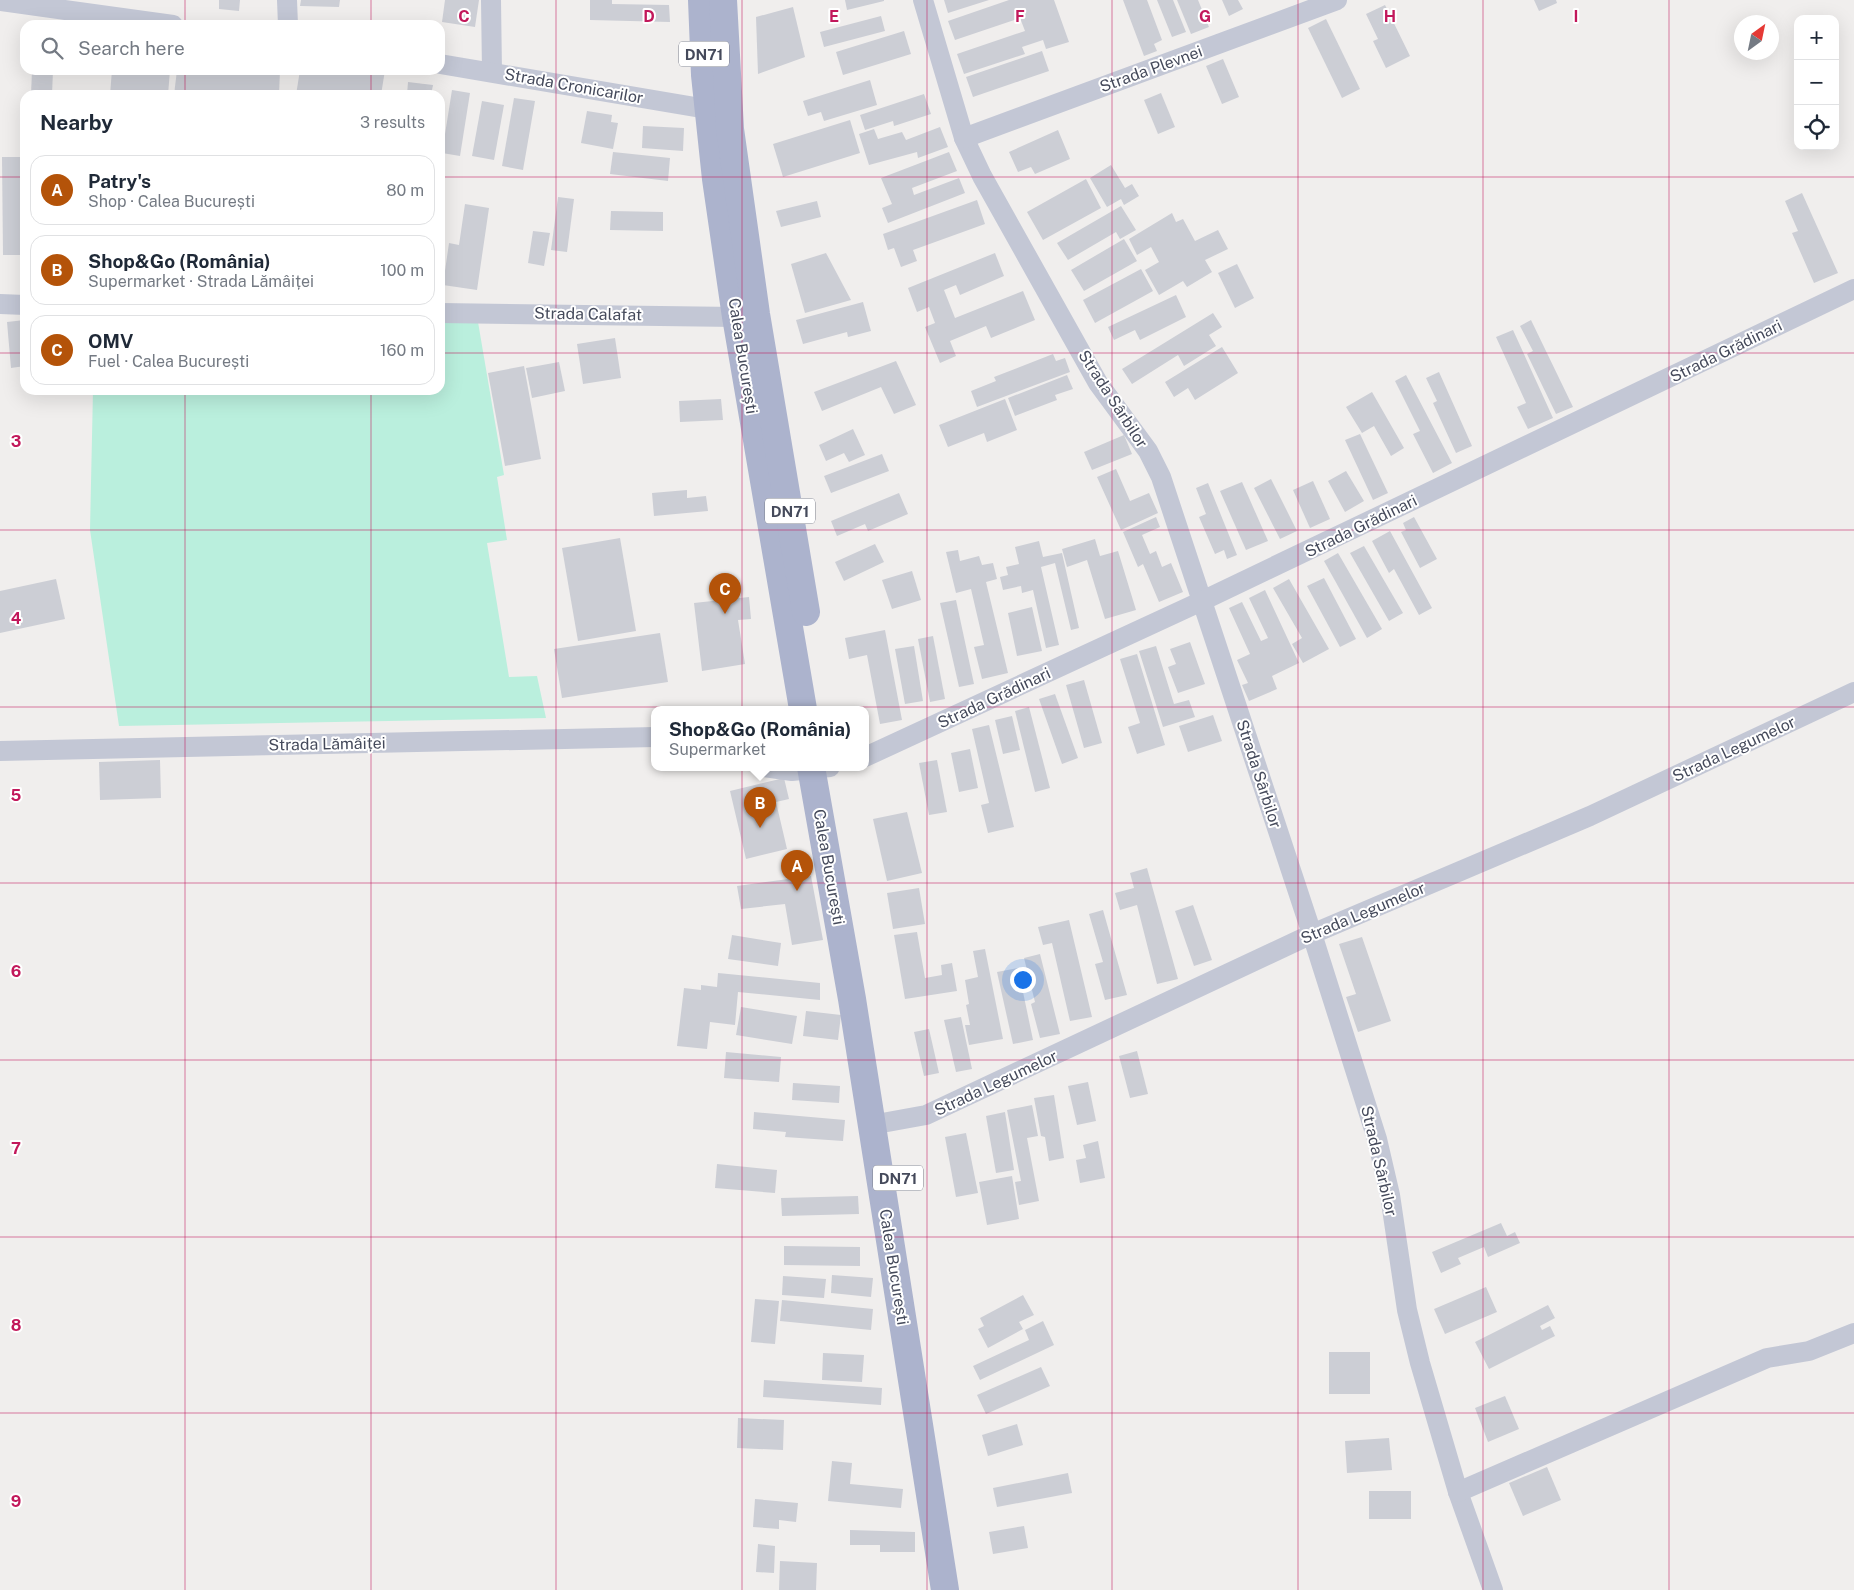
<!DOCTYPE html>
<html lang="en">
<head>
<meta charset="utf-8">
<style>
	body { margin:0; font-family:"Public Sans",sans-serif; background:#f2f2f3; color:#1f2937 }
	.controls { position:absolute; right:15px; top:15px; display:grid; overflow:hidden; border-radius:10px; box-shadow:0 5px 20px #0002 }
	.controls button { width:45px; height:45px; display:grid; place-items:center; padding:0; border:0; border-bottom:1px solid #e0e1e3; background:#fff; color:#1f2937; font:25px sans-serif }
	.compass { position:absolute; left:1734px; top:15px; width:45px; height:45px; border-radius:50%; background:#fff; box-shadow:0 5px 20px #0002; rotate:33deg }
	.you { position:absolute; left:1022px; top:979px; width:18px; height:18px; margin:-12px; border:4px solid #fff; border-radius:50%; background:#1a73e8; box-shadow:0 0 0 8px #1a73e833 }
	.badge { display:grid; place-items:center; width:32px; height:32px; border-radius:50%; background:#b45309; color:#fff; font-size:16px; font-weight:700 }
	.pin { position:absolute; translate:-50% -41px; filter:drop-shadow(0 1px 2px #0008) }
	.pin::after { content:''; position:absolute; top:26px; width:18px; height:15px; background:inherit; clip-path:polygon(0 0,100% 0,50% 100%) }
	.popup { position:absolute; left:651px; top:706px; width:218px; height:65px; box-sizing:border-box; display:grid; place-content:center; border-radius:10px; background:#fff; filter:drop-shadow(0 1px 4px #0005); font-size:16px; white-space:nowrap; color:#747a83 }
	.popup b { font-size:19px; color:#1f2937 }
	.popup::after { content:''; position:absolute; left:50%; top:100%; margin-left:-10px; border:10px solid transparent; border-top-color:#fff }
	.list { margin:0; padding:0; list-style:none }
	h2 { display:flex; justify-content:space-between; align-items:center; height:65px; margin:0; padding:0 20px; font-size:21px }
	h2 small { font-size:16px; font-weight:400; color:#747a83 }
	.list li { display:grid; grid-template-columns:32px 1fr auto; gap:15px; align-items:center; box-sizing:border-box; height:70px; margin:0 10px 10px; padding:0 10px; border:1px solid #e0e1e3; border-radius:15px }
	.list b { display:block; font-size:19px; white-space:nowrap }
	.list p { margin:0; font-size:16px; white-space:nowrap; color:#747a83 }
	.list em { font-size:16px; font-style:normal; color:#747a83 }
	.icon { flex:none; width:28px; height:28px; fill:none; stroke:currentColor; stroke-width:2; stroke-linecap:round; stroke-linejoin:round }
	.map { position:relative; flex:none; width:1854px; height:1590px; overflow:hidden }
	.search { position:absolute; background:#fff; box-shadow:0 5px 20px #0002; left:20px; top:20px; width:425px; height:55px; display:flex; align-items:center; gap:12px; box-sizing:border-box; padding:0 18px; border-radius:15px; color:#747a83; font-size:19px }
	.panel { position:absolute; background:#fff; box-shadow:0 5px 20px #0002; left:20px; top:90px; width:425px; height:305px; border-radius:15px }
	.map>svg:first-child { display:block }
	.green { fill:#baefdd }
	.building { fill:#ccced5 }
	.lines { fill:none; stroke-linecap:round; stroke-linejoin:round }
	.minor { stroke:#c3c7d5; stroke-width:20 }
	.primary { stroke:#acb3cd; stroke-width:28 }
	.grid { fill:none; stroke:#c2185b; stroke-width:1; stroke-opacity:0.55 }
	.labels { text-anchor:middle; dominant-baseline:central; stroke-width:4; stroke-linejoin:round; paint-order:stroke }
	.shield { fill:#fff; stroke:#7d808c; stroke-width:1 }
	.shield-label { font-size:15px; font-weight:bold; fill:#454a5b }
	.street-label { font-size:16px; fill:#454a5b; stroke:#fff }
	.grid-label { font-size:16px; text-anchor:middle; font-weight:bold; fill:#c2185b; stroke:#fff; stroke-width:4; stroke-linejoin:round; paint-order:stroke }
</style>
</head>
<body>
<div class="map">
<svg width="1854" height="1590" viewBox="0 0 1854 1590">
	<rect width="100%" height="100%" fill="#f0eeed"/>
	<polygon class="green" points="440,322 478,322 504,475 497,477 507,540 487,543 509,677 537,676 546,718 119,726 90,530 93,390 440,390"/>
	<g class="building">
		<polygon points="219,0 240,0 239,11 219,9"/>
		<polygon points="301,0 340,0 339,7 300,6"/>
		<polygon points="445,0 479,0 475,27 442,22"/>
		<polygon points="590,0 612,0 612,4 669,5 670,22 590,20"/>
		<polygon points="845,0 884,0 884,1 847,10"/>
		<polygon points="944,0 989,0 948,13"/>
		<polygon points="1009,0 1054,0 1069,42 1046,49 1043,40 1022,47 1025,54 964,74 957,54 1025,31 1020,18 955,40 948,21"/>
		<polygon points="1123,0 1147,0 1162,40 1154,44 1157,51 1144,56"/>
		<polygon points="1157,0 1173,0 1186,32 1172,37"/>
		<polygon points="1177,0 1198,0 1209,27 1191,34"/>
		<polygon points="1222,0 1238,0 1243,9 1229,16"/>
		<polygon points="1534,0 1556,0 1557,3 1539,11"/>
		<polygon points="1385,5 1410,56 1386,68 1373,41 1378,39 1366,14"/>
		<polygon points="793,7 805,57 758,74 756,17"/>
		<polygon points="881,16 885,31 824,47 820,32"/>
		<polygon points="1326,19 1360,89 1342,98 1308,28"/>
		<polygon points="904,31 911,54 843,75 836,52"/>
		<polygon points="1042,51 1049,71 973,97 966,77"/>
		<polygon points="1223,59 1239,97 1222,104 1206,66"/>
		<polygon points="32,70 53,70 52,95 31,95"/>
		<polygon points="112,70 170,70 168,95 110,95"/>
		<polygon points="177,70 280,70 279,95 174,95"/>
		<polygon points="300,70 385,70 381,95 296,95"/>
		<polygon points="870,80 877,105 824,121 821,112 808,116 803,101"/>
		<polygon points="408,82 433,85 431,95 407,95"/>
		<polygon points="452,90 470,93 460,156 442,153"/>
		<polygon points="1161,93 1175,127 1158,134 1144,100"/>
		<polygon points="924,94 931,114 894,126 893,121 865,130 860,115"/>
		<polygon points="514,98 535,101 523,170 502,166"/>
		<polygon points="482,101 504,105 494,160 472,156"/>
		<polygon points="587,111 612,115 611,122 618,123 613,149 581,143"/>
		<polygon points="850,120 860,153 783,177 773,144"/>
		<polygon points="643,126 684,128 683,151 642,148"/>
		<polygon points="940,127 948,147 918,158 917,152 869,165 859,134 874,129 878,139 902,132 906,140"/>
		<polygon points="1058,130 1070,159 1035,174 1031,167 1018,172 1009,152"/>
		<polygon points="613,152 670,158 668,181 610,174"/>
		<polygon points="949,152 957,171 912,188 914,195 959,178 965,193 888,223 882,208 892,204 881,178"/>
		<polygon points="2,157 25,157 25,255 3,255"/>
		<polygon points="1111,165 1125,188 1132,184 1139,196 1124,205 1121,199 1107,207 1090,178"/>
		<polygon points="1086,179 1101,208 1043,240 1027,212"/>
		<polygon points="1802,193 1838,273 1814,283 1792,233 1798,231 1785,201"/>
		<polygon points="558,197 574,199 567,252 551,250"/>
		<polygon points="977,200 985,224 913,250 917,261 901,267 894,248 888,250 883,234"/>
		<polygon points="817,201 821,217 781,227 776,211"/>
		<polygon points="465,204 489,208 477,290 443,285 449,243 459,245"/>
		<polygon points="1121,206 1136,230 1120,239 1116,232 1068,260 1057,243"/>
		<polygon points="611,211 663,212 663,231 610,230"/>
		<polygon points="1172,213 1176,222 1183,219 1195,241 1218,230 1228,249 1205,260 1212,272 1187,287 1183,281 1159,295 1145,270 1159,262 1151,247 1137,255 1129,239"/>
		<polygon points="533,231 550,233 544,266 528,263"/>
		<polygon points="1124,239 1137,261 1084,291 1071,270"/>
		<polygon points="826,253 851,300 805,313 791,264"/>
		<polygon points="995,253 1004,276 960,295 956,285 944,290 955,318 1023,291 1035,320 991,338 986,326 950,341 956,356 940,363 925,327 935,323 929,307 917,312 908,288"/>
		<polygon points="1237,264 1254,298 1235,308 1218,273"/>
		<polygon points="1141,269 1153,291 1095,323 1083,300"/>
		<polygon points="1176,295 1186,317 1140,340 1135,330 1114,340 1108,327"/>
		<polygon points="863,302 871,331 848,337 847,332 803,344 796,320"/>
		<polygon points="1213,313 1222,327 1209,335 1216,346 1184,366 1178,355 1132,384 1122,369"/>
		<polygon points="25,320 25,366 11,368 7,322"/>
		<polygon points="1531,320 1573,407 1556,414 1527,354 1533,351 1520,326"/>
		<polygon points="1513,330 1553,418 1528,429 1517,407 1526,403 1496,337"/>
		<polygon points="615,338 621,378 583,384 577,344"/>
		<polygon points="1222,347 1238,373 1195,400 1188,388 1174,397 1165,382"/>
		<polygon points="1053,354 1056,361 1065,358 1070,372 977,407 971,391 996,381 994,377"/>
		<polygon points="896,361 916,405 894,414 881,387 822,411 814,392"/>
		<polygon points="559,362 565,391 532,398 526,368"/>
		<polygon points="524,366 541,459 505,466 488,373"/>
		<polygon points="1439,372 1472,446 1456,453 1433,403 1437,401 1426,378"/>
		<polygon points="1067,375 1073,389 1055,395 1057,400 1015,416 1008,398"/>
		<polygon points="1406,375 1452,463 1433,473 1413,434 1420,431 1395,381"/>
		<polygon points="1372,392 1404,448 1391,456 1374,426 1362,433 1346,407"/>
		<polygon points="721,399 723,420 680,422 679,401"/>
		<polygon points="1005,399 1017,430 987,442 984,433 948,447 939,425"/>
		<polygon points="853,429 865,455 849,462 844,453 826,461 819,445"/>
		<polygon points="1360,434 1388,493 1373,500 1345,440"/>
		<polygon points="1124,435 1132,454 1092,470 1084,452"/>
		<polygon points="882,454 889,471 831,493 824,476"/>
		<polygon points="1116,469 1130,501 1149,493 1158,513 1121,530 1097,477"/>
		<polygon points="1346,471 1364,501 1345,512 1328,481"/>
		<polygon points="1271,479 1297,531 1280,539 1254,488"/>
		<polygon points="1313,481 1330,519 1310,528 1293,490"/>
		<polygon points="1242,482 1268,541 1246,550 1220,491"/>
		<polygon points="1208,483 1237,555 1227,559 1224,550 1215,554 1199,517 1206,514 1196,488"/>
		<polygon points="687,490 687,498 706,496 708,511 654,516 652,493"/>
		<polygon points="899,493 908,514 868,531 865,524 837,536 831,521"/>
		<polygon points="1156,517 1160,527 1142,535 1150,554 1156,551 1162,567 1171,563 1183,592 1159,602 1143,564 1138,567 1123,532"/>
		<polygon points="1414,517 1437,559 1420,568 1401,532 1406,530 1403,523"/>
		<polygon points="1390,531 1432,608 1419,615 1394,569 1389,573 1372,541"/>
		<polygon points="620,538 636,631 578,641 562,548"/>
		<polygon points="1095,539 1100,556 1118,551 1136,610 1105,619 1087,560 1067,567 1062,549"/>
		<polygon points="1039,541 1043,557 1062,553 1079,628 1071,630 1055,563 1041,567 1059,645 1046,648 1033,590 1022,593 1021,586 1003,590 1000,577 1008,575 1006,567 1019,564 1015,547"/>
		<polygon points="875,544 884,562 844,581 835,562"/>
		<polygon points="1364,546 1403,613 1389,621 1350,553"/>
		<polygon points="958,550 960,561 979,556 982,565 993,563 997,579 986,582 1008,673 982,679 974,647 984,645 971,589 956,593 946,552"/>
		<polygon points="1338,553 1382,629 1367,638 1324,561"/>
		<polygon points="912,571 921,600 892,609 882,580"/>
		<polygon points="1324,578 1356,639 1340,647 1307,586"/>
		<polygon points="56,579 65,619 0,633 0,591"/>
		<polygon points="1289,579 1329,649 1303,663 1292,644 1302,638 1273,588"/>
		<polygon points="1265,590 1299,663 1272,676 1277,689 1249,701 1242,685 1248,683 1237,660 1250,654 1229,608 1242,602 1261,641 1268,638 1249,598"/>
		<polygon points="749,597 751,619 738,620 745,664 702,671 694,603"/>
		<polygon points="956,600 974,684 959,687 940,603"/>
		<polygon points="1032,607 1042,651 1017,656 1008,613"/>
		<polygon points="885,630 902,720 880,724 867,655 849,659 845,638"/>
		<polygon points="660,633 668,682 562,698 554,649"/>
		<polygon points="933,636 945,699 930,702 918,639"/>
		<polygon points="1190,642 1205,684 1178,693 1168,667 1176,664 1170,649"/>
		<polygon points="914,646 923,701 905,704 895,649"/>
		<polygon points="1156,646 1174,704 1189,700 1195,717 1163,727 1139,651"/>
		<polygon points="1137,654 1165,745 1137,754 1128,727 1140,723 1120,659"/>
		<polygon points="1084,680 1102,743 1084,748 1066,685"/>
		<polygon points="1055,694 1078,758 1062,764 1039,699"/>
		<polygon points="1029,707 1050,788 1035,792 1015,711"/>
		<polygon points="1213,715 1222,741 1188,752 1179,726"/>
		<polygon points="1012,716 1020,750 1003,754 995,720"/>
		<polygon points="989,725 1014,827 988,833 981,805 989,803 972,729"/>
		<polygon points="970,749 978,788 959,792 951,753"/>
		<polygon points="160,760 161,798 100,800 99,762"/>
		<polygon points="937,760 947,812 929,815 919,763"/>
		<polygon points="784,778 789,799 776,802 787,849 746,859 730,791"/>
		<polygon points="907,812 922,873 887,881 873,819"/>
		<polygon points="1147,868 1178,979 1157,984 1137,905 1120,910 1115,893 1134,888 1130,873"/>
		<polygon points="811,876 823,940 792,945 785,904 741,909 737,886"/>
		<polygon points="919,888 925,924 893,929 887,893"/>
		<polygon points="1193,905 1212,960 1194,966 1175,911"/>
		<polygon points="1103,910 1127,995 1105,1000 1095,964 1103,962 1089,914"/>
		<polygon points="1069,920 1092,1017 1070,1021 1052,943 1043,945 1038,927"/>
		<polygon points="917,932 925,978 942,975 941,965 952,963 957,991 905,999 894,935"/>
		<polygon points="732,935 781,943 778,966 728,959"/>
		<polygon points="1362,937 1391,1021 1358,1032 1346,997 1356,994 1339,944"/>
		<polygon points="985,949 1003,1039 969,1045 965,1025 970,1025 966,1005 969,1004 965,980 978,977 973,951"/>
		<polygon points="1040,954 1060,1034 1040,1038 1031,1004 1035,1002 1024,958"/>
		<polygon points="1018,968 1033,1040 1013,1044 997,972"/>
		<polygon points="718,973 820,983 820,1000 738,992 735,1025 710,1022 707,1049 677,1046 684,988 701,990 701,985 717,987"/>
		<polygon points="741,1007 797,1016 792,1044 736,1035"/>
		<polygon points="806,1011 841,1015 838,1040 803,1036"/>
		<polygon points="961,1017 972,1069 956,1072 944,1020"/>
		<polygon points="929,1029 939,1073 924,1076 914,1032"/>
		<polygon points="1137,1051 1148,1094 1130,1098 1119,1056"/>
		<polygon points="726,1052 781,1057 779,1082 724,1078"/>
		<polygon points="1088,1082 1096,1121 1077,1125 1068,1086"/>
		<polygon points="793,1083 840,1086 839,1103 792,1100"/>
		<polygon points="1054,1095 1064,1158 1049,1161 1045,1137 1041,1136 1034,1098"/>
		<polygon points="1032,1105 1038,1136 1027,1138 1039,1201 1019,1205 1015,1182 1021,1181 1007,1110"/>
		<polygon points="754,1112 845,1120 843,1141 785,1137 786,1132 753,1129"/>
		<polygon points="1005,1112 1014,1170 996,1173 986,1116"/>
		<polygon points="966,1133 978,1193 956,1197 945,1137"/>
		<polygon points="1098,1141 1105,1178 1080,1183 1076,1160 1086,1158 1083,1145"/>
		<polygon points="717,1164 777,1170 775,1193 715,1188"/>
		<polygon points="1012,1176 1019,1219 987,1225 979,1182"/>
		<polygon points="858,1196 859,1214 782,1216 781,1198"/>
		<polygon points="1501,1223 1507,1236 1515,1232 1520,1243 1488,1257 1484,1247 1458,1258 1461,1264 1441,1273 1432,1252"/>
		<polygon points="784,1246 860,1247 860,1266 784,1265"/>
		<polygon points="832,1275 873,1278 871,1297 831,1293"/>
		<polygon points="783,1276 826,1279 824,1298 782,1295"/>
		<polygon points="1486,1287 1497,1312 1445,1334 1434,1309"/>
		<polygon points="1023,1295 1034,1315 1019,1322 1023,1329 988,1348 978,1329 984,1326 980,1318"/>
		<polygon points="755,1299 779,1301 775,1344 751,1342"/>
		<polygon points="782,1300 873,1309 871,1330 780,1321"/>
		<polygon points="1548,1305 1555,1318 1540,1326 1542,1330 1550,1326 1555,1336 1489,1369 1475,1342"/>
		<polygon points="1043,1321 1054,1345 980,1380 973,1366 1029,1340 1025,1330"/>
		<rect x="1329" y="1352" width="41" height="42"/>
		<polygon points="823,1353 864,1355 862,1382 822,1380"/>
		<polygon points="1041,1367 1050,1386 986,1414 977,1395"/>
		<polygon points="764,1380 882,1388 881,1405 763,1397"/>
		<polygon points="1505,1396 1519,1429 1488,1442 1475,1408"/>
		<polygon points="738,1418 784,1420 783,1450 737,1448"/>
		<polygon points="1017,1424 1023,1445 988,1456 982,1435"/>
		<polygon points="1389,1438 1392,1470 1347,1473 1345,1441"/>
		<polygon points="832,1461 852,1463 850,1484 903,1489 901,1508 828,1501"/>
		<polygon points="1547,1467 1561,1500 1523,1516 1509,1483"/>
		<polygon points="1068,1473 1072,1493 997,1507 993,1488"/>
		<rect x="1369" y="1491" width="42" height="28"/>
		<polygon points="755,1499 798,1503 796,1522 779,1520 779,1529 753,1527"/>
		<polygon points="1024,1526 1028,1548 993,1554 989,1532"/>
		<polygon points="850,1530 915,1532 915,1552 880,1552 880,1545 850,1545"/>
		<polygon points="758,1544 775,1546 774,1573 756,1572"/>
		<polygon points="780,1561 817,1563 816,1590 779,1590"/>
	</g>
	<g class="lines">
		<g class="minor">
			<polyline points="287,0 288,25"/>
			<polyline points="491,0 492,72"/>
			<polyline points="923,0 964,138 982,176 1098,383 1148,451 1161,477 1312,934 1377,1139 1390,1195 1407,1310 1420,1363 1458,1492 1493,1590"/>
			<polyline points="0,1 173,25"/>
			<polyline points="440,64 707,109"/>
			<polyline points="964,138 1337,0"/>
			<polyline points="0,304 25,305"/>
			<polyline points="440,313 736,317 748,315"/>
			<polyline points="0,751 655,737"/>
			<polyline points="865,757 1202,601 1854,289"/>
			<polyline points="764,767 792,771 830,767"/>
			<polyline points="871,1125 926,1115 1312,934 1590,816 1854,692"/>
			<polyline points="1458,1492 1767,1358 1809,1351 1854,1333"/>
		</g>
		<g class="primary">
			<polyline points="702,0 705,75 716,179 736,317 803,709"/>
			<polyline points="723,0 730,129 756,314 806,612"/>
			<polyline points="811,767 852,999 945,1590"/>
		</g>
	</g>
	<path class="grid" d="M185,0V25M371,0V25M556,0V1590M742,0V1590M927,0V1590M1112,0V1590M1298,0V1590M1483,0V1590M1669,0V1590M185,70V95M371,70V95M0,177H25M440,177H1854M0,353H25M440,353H1854M185,390V1590M371,390V1590M0,530H1854M0,707H1854M0,883H1854M0,1060H1854M0,1237H1854M0,1413H1854"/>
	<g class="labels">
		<g class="shield">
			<rect x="679" y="41.5" width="50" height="25" rx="4"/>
			<rect x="765" y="498.5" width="50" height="25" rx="4"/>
			<rect x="873" y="1165.5" width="50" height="25" rx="4"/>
		</g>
		<g class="shield-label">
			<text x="704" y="54">DN71</text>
			<text x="790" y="511">DN71</text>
			<text x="898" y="1178">DN71</text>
		</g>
		<g class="street-label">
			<text transform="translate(1151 69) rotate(-20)">Strada Plevnei</text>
			<text transform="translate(574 86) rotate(10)">Strada Cronicarilor</text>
			<text transform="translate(588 314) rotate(1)">Strada Calafat</text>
			<text transform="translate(1726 351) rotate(-26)">Strada Grădinari</text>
			<text transform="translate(743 356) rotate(81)">Calea București</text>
			<text transform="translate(1113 399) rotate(57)">Strada Sârbilor</text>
			<text transform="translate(1361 526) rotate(-26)">Strada Grădinari</text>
			<text transform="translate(994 698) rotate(-25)">Strada Grădinari</text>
			<text transform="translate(327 744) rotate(-1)">Strada Lămâiței</text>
			<text transform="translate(1734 749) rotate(-25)">Strada Legumelor</text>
			<text transform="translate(1259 774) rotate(72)">Strada Sârbilor</text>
			<text transform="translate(829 867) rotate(80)">Calea București</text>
			<text transform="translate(1363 913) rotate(-23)">Strada Legumelor</text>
			<text transform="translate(996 1083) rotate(-25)">Strada Legumelor</text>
			<text transform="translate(1379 1161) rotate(77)">Strada Sârbilor</text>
			<text transform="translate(894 1267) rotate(81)">Calea București</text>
		</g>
	</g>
	<g class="grid-label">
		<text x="464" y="22">C</text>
		<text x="649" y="22">D</text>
		<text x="834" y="22">E</text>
		<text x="1020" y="22">F</text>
		<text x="1205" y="22">G</text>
		<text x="1390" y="22">H</text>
		<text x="1576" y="22">I</text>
		<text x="16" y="447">3</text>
		<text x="16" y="624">4</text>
		<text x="16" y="801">5</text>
		<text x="16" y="977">6</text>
		<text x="16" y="1154">7</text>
		<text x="16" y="1331">8</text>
		<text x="16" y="1507">9</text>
	</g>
</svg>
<div class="controls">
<button>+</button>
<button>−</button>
<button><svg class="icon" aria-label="locate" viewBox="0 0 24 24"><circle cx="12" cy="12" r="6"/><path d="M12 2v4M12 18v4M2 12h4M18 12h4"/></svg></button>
</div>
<svg class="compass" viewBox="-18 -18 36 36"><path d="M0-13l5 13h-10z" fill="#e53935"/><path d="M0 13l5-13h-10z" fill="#747a83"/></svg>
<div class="you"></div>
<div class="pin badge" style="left:797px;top:891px">A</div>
<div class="pin badge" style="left:760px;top:828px">B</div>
<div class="popup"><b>Shop&amp;Go (România)</b>Supermarket</div>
<div class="pin badge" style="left:725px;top:614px">C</div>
<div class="search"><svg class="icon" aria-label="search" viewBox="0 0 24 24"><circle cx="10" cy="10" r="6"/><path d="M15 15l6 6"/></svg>Search here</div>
<section class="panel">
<h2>Nearby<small>3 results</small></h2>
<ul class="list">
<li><span class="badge">A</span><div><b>Patry's</b><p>Shop · Calea București</p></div><em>80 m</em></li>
<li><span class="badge">B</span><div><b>Shop&amp;Go (România)</b><p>Supermarket · Strada Lămâiței</p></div><em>100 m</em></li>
<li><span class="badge">C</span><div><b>OMV</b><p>Fuel · Calea București</p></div><em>160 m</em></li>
</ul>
</section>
</div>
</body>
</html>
